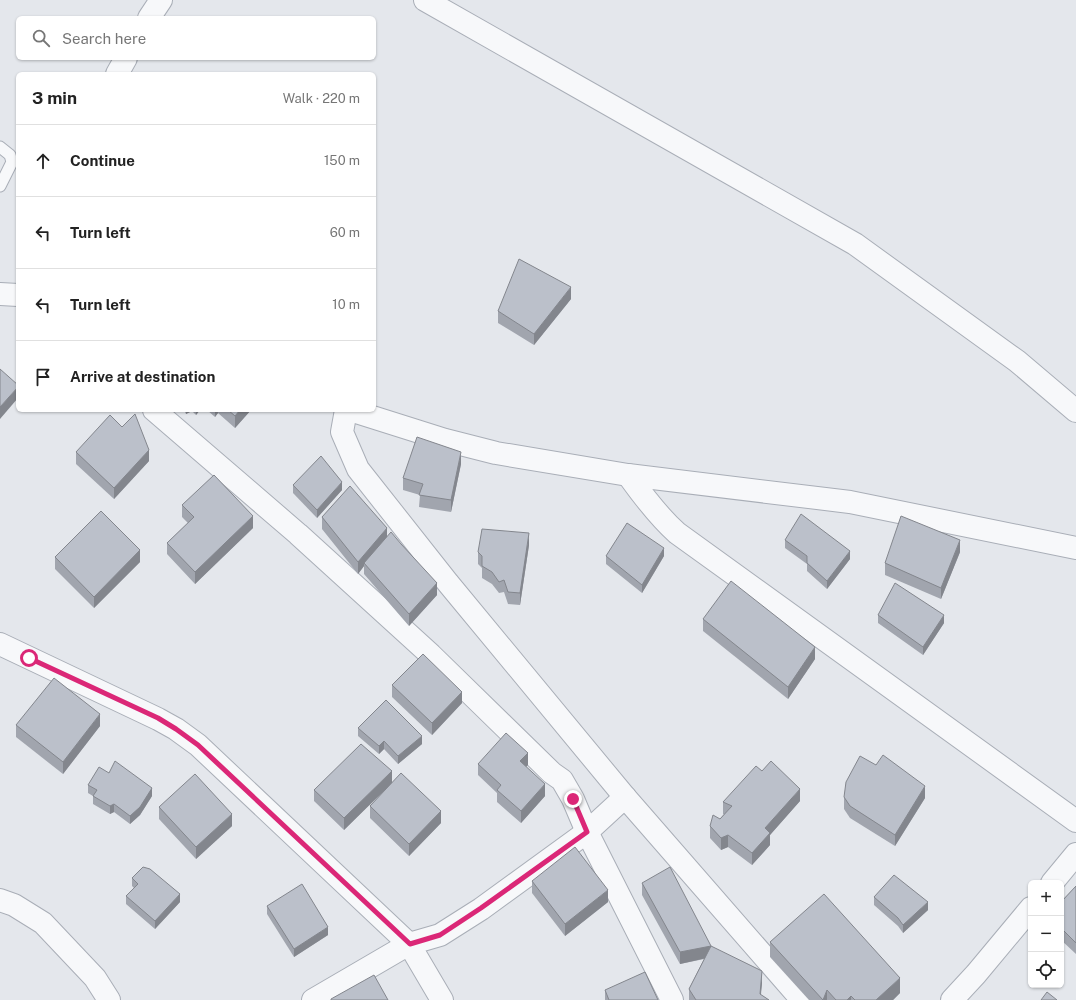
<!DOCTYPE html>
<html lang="en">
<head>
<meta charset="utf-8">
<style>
	body { margin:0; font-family:"Public Sans",sans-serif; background:#f6f6f6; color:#222 }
	.controls { position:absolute; right:12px; bottom:12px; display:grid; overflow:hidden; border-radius:6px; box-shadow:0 1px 3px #0004 }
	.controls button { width:36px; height:36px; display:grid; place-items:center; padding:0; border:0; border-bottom:1px solid #e0e0e0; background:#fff; color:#222; font:20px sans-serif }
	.stop { position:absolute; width:12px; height:12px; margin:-9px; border:3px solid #db2777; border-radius:50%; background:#fff }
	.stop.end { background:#db2777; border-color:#fff; box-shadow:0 1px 4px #0008 }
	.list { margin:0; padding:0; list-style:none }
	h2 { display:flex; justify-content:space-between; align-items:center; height:52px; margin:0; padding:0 16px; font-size:17px }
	h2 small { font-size:13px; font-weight:400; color:#767676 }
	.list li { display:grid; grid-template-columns:26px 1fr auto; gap:12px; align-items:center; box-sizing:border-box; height:72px; padding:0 16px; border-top:1px solid #e0e0e0 }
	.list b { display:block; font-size:15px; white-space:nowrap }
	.list em { font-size:13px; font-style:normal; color:#767676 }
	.icon { flex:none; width:22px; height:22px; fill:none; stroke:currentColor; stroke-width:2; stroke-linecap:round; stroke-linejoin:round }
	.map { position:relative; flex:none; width:1076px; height:1000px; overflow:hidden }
	.search { position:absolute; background:#fff; box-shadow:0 1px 3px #0004; left:16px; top:16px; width:360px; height:44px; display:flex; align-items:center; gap:10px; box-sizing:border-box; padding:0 14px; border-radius:6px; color:#767676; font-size:15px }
	.panel { position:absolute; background:#fff; box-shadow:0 1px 3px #0004; left:16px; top:72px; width:360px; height:340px; border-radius:6px }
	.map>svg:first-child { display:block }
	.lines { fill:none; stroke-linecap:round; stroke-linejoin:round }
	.service-casing { stroke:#a9aeb7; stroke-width:13 }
	.minor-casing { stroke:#a9aeb7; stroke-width:24 }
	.tertiary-casing { stroke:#a9aeb7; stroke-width:24 }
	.service { stroke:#f7f8fa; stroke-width:11 }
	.minor { stroke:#f7f8fa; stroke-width:22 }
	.tertiary { stroke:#f7f8fa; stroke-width:22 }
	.wall { fill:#a1a5ae }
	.shaded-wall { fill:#83868d }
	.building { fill:#bbc0ca; stroke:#83868d }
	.route { stroke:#db2777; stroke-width:5 }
</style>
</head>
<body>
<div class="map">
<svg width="1076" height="1000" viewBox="0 0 1076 1000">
	<rect width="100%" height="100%" fill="#e4e7ec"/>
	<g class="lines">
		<g class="service-casing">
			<polyline id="service" points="0,147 10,155 12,162 0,186"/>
		</g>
		<g class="minor-casing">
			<g id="minor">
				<polyline points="425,0 855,244 1017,361 1076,411"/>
				<polyline points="149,18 161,0"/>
				<polyline points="117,74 126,58"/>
				<polyline points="154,410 298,534 431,655 552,773 562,780 573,799 587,832 672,1000"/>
				<polyline points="346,410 342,432 358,469 448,583 625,797 802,1000"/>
				<path d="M628,475C643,496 658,516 677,533L1076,821"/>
				<polyline points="0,644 158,719 176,729 198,745 409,944 442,1000"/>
				<polyline points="1052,883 1076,854"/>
				<polyline points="0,900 14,905 43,923 95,978 109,1000"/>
				<polyline points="313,1000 409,944 440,935 481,909 587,832 625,797"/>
				<polyline points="952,1000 976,974 1031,908"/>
			</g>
		</g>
		<g class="tertiary-casing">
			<g id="tertiary">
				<polyline points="0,294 18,295"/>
				<polyline points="350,410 445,440 496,453 628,475 850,502 1076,548"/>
			</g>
		</g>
		<use href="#service" class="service"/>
		<use href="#minor" class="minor"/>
		<use href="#tertiary" class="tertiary"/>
	</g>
	<g class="wall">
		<polygon points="571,299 534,345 498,323 498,311"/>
		<polygon points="184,410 200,410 196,415 192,411 186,414"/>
		<polygon points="207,410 251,410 235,428 218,413 215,417"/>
		<polygon points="122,427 149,461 114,499 76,464 76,452"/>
		<polygon points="461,464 451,512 419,507 420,495 403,490 403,478"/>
		<polygon points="293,485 342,490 317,518 293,493"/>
		<polygon points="182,505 253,528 195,584 167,554 167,543 188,523 182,517"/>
		<polygon points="322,517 387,537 437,595 409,626 364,574 364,566 358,574 322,529"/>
		<polygon points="785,540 850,559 827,589 807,571 807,564 785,548"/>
		<polygon points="529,545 520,605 508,604 504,592 499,593 492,584 482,578 482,568 478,564 478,552"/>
		<polygon points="960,552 941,599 885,575 885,563"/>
		<polygon points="606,556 664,556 642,593 606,564"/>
		<polygon points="55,557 140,562 94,608 55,569"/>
		<polygon points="878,615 944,623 923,655 878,623"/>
		<polygon points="703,619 815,659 788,699 703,631"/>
		<polygon points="392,685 462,703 432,735 392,697"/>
		<polygon points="16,725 100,726 63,774 16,737"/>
		<polygon points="358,728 422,744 398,764 384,749 379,754 358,736"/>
		<polygon points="478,764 528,765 526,767 545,796 521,823 497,802 497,793 478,775"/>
		<polygon points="876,765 925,798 895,846 850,818 844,809 844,797"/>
		<polygon points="762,771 800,801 770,835 770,845 752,865 728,847 721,850 710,838 710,826 720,819 724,814 723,814 723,802"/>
		<polygon points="392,782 441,823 409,856 370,818 370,806 386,788 344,830 314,801 314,790"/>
		<polygon points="88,785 152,796 140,815 130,824 114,812 110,814 93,804 93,796 88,793"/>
		<polygon points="159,807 232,826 196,859 159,819"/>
		<polygon points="132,878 180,902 155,929 126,904 126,896 134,888 132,886"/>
		<polygon points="532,881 608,902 565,936 532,893"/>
		<polygon points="642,883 711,946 762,983 761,995 769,1000 689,1000 689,989 704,959 680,964 642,895"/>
		<polygon points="1076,886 1076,954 1061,940 1061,902"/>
		<polygon points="874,897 928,910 903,933 898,926 874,905"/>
		<polygon points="267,906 328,935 294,957 267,914"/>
		<polygon points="770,942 900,993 893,1000 809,1000 770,957"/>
		<polygon points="605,990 658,1000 605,1000"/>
	</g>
	<g class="shaded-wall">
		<polygon points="571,287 571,299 534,345 534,334"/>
		<polygon points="18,387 18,398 0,419 0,407"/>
		<polygon points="186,410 192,410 192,411 186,414"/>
		<polygon points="196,410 200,410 196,415"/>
		<polygon points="215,410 218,410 218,413 215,417"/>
		<polygon points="240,410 251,410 235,428 235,416"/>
		<polygon points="149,450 149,461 114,499 114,488"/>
		<polygon points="461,452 461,464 451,512 451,500"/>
		<polygon points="342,482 342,490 317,518 317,510"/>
		<polygon points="253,516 253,528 195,584 195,572"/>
		<polygon points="387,528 387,540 364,563 364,566 358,574 358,562"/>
		<polygon points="529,533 529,545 520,605 520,593"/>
		<polygon points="960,540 960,552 941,599 941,588"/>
		<polygon points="664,548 664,556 642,593 642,585"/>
		<polygon points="140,550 140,562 94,608 94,597"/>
		<polygon points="850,551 850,559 827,589 827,581"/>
		<polygon points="437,583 437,595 409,626 409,614"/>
		<polygon points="944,615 944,623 923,655 923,647"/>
		<polygon points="815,647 815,659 788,699 788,687"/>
		<polygon points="462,692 462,703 432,735 432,723"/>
		<polygon points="100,714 100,726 63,774 63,762"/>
		<polygon points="422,736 422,744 398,764 398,756"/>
		<polygon points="384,741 384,749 379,754 379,746"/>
		<polygon points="528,753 528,765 520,773 520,761"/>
		<polygon points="392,771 392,783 344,830 344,818"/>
		<polygon points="545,784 545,796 521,823 521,811"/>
		<polygon points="925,786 925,798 895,846 895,835"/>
		<polygon points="152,788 152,796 140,815 130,824 130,816"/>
		<polygon points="800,789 800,801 770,835 770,845 752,865 752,853 765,828"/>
		<polygon points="114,804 114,812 110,814 110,806"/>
		<polygon points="441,811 441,823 409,856 409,844"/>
		<polygon points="232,814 232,826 196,859 196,847"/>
		<polygon points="728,835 728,847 721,850 721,838"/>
		<polygon points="608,890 608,902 565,936 565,924"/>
		<polygon points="180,894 180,902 155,929 155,921"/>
		<polygon points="928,902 928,910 903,933 903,925"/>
		<polygon points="328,927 328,935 294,957 294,949"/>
		<polygon points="711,946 711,957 680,964 680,952"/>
		<polygon points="762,971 762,983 760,1000 760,994"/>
		<polygon points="900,978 900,993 893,1000 876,1000"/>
		<polygon points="827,990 827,1000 823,1000"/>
		<polygon points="851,996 851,1000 847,1000"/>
	</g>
	<g class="building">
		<polygon points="519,259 571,287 534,334 498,311"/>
		<polygon points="0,369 18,385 18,387 0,407"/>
		<polygon points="228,410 240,410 235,416"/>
		<polygon points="135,414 149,450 114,488 76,452 110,415 122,427"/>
		<polygon points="417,437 461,452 451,500 419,495 423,484 403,478"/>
		<polygon points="321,456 342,482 317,510 293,485"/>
		<polygon points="214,475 253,516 195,572 167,543 194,517 182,505"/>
		<polygon points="350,486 387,528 358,562 322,517"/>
		<polygon points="101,511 140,550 94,597 55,557"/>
		<polygon points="801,514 850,551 827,581 807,563 807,556 785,540"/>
		<polygon points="901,516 960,540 941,588 885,563"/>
		<polygon points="627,523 664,548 642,585 606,556"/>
		<polygon points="482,529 529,533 520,593 508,592 504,580 499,582 492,572 482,566 482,556 478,552"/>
		<polygon points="391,532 401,544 437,583 409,614 364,563"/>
		<polygon points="731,581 815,647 788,687 703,619"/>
		<polygon points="895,583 944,615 923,647 878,615"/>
		<polygon points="423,654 462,692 432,723 392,685"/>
		<polygon points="54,678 100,714 63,762 16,725"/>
		<polygon points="386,700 422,736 398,756 384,741 379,746 358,728"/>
		<polygon points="506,733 528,753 520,761 545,784 521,811 497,790 501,785 478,764"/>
		<polygon points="361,744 392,771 344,818 314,790"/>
		<polygon points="883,755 925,786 895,835 850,806 844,797 846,782 860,756 876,765"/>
		<polygon points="115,761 152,788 140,807 130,816 114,804 110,806 93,796 97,790 88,785 99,767 109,773"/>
		<polygon points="771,761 800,789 765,828 770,833 752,853 728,835 721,838 710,826 713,815 720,819 732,806 723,802 756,766 762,771"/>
		<polygon points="401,773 441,811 409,844 370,806"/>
		<polygon points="195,774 232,814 196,847 159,807"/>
		<polygon points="575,847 608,890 565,924 532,881"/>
		<polygon points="143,867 150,869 180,894 155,921 126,896 138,884 132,878"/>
		<polygon points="670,867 711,946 762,971 760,994 769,1000 696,1000 689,989 711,946 680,952 642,883"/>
		<polygon points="894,875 928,902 903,925 898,918 874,897"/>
		<polygon points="302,884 328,927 294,949 267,906"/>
		<polygon points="1076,886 1076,943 1061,928 1061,902"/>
		<polygon points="824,894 900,978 876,1000 855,1000 851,996 847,1000 836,1000 827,990 823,1000 770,942"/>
		<polygon points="645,972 658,1000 609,1000 605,990"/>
		<polygon points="374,975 388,1000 331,1000 331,999"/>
		<polygon points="1047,992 1057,1000 1041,1000"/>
	</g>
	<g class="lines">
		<polyline class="route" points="29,658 158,718 176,729 198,745 410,944 440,935 481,908 587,832 573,799"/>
	</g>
</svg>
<div class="controls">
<button>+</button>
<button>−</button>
<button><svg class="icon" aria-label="locate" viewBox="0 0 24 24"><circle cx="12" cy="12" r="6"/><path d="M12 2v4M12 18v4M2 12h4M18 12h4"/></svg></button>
</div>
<div class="stop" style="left:29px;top:658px"></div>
<div class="stop end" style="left:573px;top:799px"></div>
<div class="search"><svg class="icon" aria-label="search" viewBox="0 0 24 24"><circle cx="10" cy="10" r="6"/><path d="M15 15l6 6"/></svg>Search here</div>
<section class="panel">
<h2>3 min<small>Walk · 220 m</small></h2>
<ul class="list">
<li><svg class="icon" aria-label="ahead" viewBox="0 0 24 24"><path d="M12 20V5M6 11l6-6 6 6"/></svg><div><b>Continue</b></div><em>150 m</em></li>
<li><svg class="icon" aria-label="left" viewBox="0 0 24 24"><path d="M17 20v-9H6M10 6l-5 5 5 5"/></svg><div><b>Turn left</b></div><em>60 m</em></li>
<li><svg class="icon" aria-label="left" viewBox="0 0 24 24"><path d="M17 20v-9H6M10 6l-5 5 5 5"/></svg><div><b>Turn left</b></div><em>10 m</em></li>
<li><svg class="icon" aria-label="arrive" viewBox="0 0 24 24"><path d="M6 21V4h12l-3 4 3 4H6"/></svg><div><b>Arrive at destination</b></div></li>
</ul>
</section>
</div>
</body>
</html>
